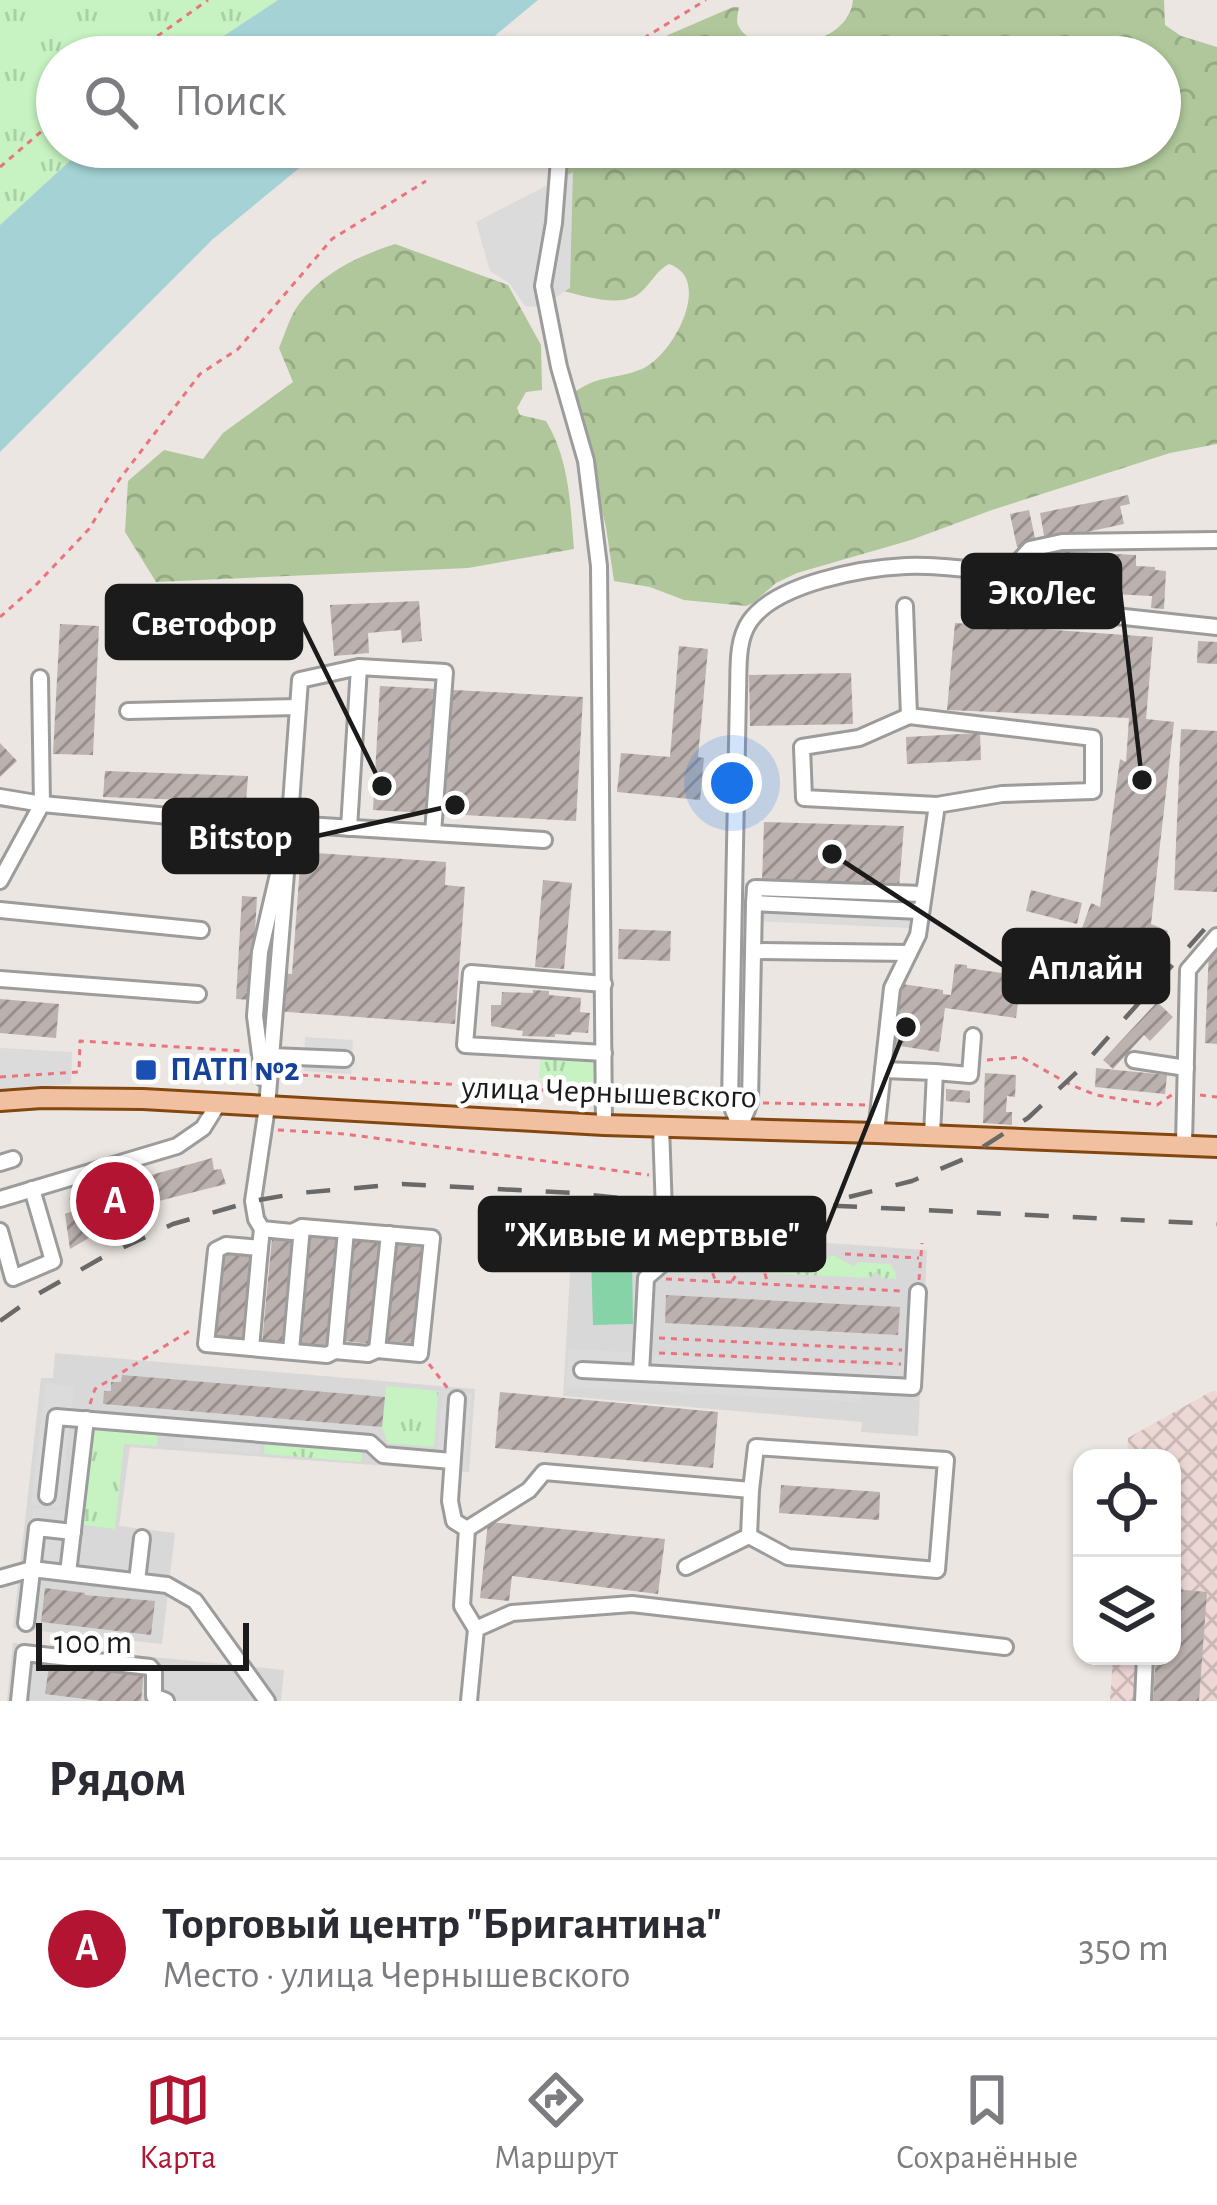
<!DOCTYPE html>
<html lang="ru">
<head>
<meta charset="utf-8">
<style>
	body { margin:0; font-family:"Alegreya Sans",sans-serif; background:#f2f2f3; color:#2b2b33 }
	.controls { position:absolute; right:36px; bottom:36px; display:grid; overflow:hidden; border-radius:24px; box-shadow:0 3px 9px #0004 }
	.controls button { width:108px; height:108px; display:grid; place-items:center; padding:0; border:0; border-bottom:3px solid #e1e1e2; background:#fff; color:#2b2b33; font:60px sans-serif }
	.scale { position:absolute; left:36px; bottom:30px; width:213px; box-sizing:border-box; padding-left:12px; border:6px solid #1b1b1b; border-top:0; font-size:33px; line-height:42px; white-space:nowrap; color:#1b1b1b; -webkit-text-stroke:9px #fff; paint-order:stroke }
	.you { position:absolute; left:732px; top:783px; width:42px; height:42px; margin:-30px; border:9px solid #fff; border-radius:50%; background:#1a73e8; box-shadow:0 0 0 18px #1a73e833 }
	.badge { display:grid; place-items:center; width:78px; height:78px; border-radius:50%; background:#b21431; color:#fff; font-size:39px; font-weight:700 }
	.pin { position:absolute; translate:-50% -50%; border:6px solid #fff; box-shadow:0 3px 12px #0006 }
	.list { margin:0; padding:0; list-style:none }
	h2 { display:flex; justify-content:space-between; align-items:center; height:156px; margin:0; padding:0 48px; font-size:51px }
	h2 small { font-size:39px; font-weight:400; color:#7c7c81 }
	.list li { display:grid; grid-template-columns:78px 1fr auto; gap:36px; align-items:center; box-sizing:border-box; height:180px; padding:0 48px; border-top:3px solid #e1e1e2 }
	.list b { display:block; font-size:45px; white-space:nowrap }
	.list p { margin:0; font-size:39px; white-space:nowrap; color:#7c7c81 }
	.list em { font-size:39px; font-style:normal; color:#7c7c81 }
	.icon { flex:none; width:66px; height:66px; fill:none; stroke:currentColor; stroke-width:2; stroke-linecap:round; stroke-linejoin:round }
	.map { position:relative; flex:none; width:1217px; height:1701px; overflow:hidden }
	.search { position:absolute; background:#fff; box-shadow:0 3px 9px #0004; left:36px; right:36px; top:36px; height:132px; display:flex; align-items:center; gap:30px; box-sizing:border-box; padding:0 42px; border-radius:66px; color:#7c7c81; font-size:45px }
	.sheet { height:336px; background:#fff }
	nav { display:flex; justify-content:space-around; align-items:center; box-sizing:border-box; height:168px; border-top:3px solid #e1e1e2; background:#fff; font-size:33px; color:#7c7c81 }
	nav a { display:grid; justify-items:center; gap:6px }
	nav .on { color:#b21431 }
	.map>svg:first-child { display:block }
	.residential { fill:#d9d8d8 }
	.military { fill:url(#military-cross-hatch) }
	.forest { fill:url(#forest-crowns) }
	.park { fill:url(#park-tufts) }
	.pitch { fill:#86d3a7 }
	.parking { fill:#dbdbdb }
	.water { fill:#a5d3d5 }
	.building { fill:url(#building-hatch) }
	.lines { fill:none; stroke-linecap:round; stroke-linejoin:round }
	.minor-casing { stroke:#9c9c9c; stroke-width:20 }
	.major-casing { stroke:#83470f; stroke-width:24 }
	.path { stroke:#ea737d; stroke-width:3; stroke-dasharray:6 6; stroke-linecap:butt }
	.minor { stroke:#fff; stroke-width:14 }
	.major { stroke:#f1c0a0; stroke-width:18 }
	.rail { stroke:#696969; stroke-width:4.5; stroke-dasharray:24 24; stroke-linecap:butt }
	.transit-dot { fill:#1a4fb4; stroke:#fff; stroke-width:4.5 }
	.labels { text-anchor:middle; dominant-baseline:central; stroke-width:9; stroke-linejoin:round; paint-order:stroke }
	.transit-label { font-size:33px; font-weight:bold; fill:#164399; stroke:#fff; text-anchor:start }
	.street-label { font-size:33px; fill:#1b1b1b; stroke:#fff }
	.leader { fill:none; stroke:#1b1b1b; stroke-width:4.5 }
	.callout-dot { fill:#1b1b1b; stroke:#fff; stroke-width:4.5 }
	.callout { fill:#1b1b1b; stroke:#1b1b1b; stroke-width:4.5 }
	.callout-label { font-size:36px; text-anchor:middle; font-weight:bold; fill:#fff }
</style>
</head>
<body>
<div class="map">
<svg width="1217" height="1701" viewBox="0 0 1217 1701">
	<defs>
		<pattern id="military-cross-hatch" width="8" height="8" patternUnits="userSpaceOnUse" patternTransform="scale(3)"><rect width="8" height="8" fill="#ecd7d5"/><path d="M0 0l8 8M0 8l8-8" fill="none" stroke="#cab8b6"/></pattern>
		<pattern id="forest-crowns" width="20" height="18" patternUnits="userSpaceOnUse" patternTransform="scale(3)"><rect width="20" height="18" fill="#afc79a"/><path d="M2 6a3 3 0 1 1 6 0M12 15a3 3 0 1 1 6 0" fill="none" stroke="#96aa84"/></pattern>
		<pattern id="park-tufts" width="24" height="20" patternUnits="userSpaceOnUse" patternTransform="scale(3)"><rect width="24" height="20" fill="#c6f3c1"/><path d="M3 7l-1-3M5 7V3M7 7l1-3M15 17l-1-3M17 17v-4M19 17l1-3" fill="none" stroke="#aad0a5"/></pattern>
		<pattern id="building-hatch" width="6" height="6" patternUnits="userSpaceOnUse" patternTransform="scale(3)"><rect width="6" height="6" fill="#bbb1ae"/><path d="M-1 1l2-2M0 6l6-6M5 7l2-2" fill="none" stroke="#978f8d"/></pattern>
	</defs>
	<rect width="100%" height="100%" fill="#ebe6e1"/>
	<g class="residential">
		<polygon points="602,1227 927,1250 918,1436 861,1432 862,1422 563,1396 572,1241"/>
		<polygon points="55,1353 475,1389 469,1472 130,1447 119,1526 175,1533 162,1644 13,1628 41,1378 53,1378"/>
		<polygon points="13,1643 284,1670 281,1701 7,1701"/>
	</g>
	<polygon class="military" points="1212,1391 1217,1391 1217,1701 1110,1701 1113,1656 1172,1656 1172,1458 1127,1458 1128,1438"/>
	<g class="forest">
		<path d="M853,0H1164L1165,25L1181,36L1217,47V444L1170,453L992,510L911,540L797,573L776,583L753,603L746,606L684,600L650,587L614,581L606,527L572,394C598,374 615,380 642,369C673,356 714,279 669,264C656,271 652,282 641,292C623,309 585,296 563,291L561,284L569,147H1160V57H633L668,35L733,7H739C738,12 736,21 738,25C754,61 849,49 853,0Z"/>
		<path d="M395,244L508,285L541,345L542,390L526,392L517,408L520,415L546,421C570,461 570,504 574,549L468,568L156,582L125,532L128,481L164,450L203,459L223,433L293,382L279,348C285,334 290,316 299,304C323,272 359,256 395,244Z"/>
	</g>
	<g class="park">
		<polygon points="0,0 278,0 192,57 57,57 57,147 85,147 0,225"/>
		<polygon points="541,1057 599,1063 596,1084 539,1078"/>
		<path d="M833,1255L854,1267L858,1262L890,1264L896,1273V1279L882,1278L876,1271L870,1278L767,1273C788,1250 812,1269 833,1255Z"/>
		<polygon points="386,1386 438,1391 434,1447 388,1443 382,1427"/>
		<polygon points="94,1427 158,1432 157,1446 124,1444 115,1529 83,1525"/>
		<polygon points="265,1440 362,1448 361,1462 264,1454"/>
	</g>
	<polygon class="pitch" points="632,1255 633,1324 593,1325 591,1256"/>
	<g class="parking">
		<polygon points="573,172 570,288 541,307 525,306 509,283 490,271 476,222"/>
		<polygon points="761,883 911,890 909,928 759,921"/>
		<polygon points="305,1037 353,1040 351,1074 304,1071"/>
		<polygon points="0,1048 72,1052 71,1084 0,1090"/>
		<polygon points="568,1349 905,1367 904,1377 863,1376 861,1402 566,1387"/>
		<polygon points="46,1383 74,1387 60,1507 31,1504"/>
		<polygon points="442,1391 472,1393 466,1469 436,1466"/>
		<polygon points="185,1436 261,1442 260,1454 183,1447"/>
		<polygon points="33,1508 68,1512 61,1565 27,1561"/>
	</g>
	<g class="water">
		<polygon points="278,0 538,0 469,57 192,57"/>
		<polygon points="85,147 325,147 213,239 0,452 0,225"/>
	</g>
	<g class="building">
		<polygon points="1128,495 1130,504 1120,506 1124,524 1045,541 1040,513"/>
		<polygon points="1029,510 1036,543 1017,547 1010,514"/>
		<polygon points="1053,551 1136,555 1136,566 1155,567 1155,570 1166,571 1164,609 1151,608 1152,596 1051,591"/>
		<polygon points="419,601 422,641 402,643 401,630 368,633 369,653 334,656 330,605"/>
		<polygon points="955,623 1153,637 1146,719 1174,722 1151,924 1168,931 1154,969 1138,962 1134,966 1076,945 1091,903 1100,907 1120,759 1126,762 1129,718 947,710"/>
		<polygon points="60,624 99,626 93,755 53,754"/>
		<polygon points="1198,641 1217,642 1217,664 1197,663"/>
		<polygon points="679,646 708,649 698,757 704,758 700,800 617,792 621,753 670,757"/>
		<polygon points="851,673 853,724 750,726 749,675"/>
		<polygon points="380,686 583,697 576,821 373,810"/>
		<polygon points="1181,729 1217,731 1217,892 1174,890"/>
		<polygon points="980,733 981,760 907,764 906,737"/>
		<polygon points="0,743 17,761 0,777"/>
		<polygon points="105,771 248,776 246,802 103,797"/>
		<polygon points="764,822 904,826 899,887 762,882"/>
		<polygon points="301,852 446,862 445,885 465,887 455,1024 260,1010 263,972 292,974"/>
		<polygon points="543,880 572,883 564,969 535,967"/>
		<polygon points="1031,890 1082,903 1077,924 1026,911"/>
		<polygon points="242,896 257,897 251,1000 236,999"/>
		<polygon points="619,929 671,931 670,961 618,959"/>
		<polygon points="1209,950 1217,950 1217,1044 1205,1043"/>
		<polygon points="955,964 967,965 967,968 1009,974 1009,971 1022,973 1016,1018 945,1008 939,1052 893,1045 902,984 943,990 943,994 951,995"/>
		<polygon points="533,990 549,991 549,995 581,998 580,1012 590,1013 588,1033 572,1032 571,1035 555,1034 555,1037 522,1036 523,1031 491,1026 491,1005 501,1005 502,992 533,993"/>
		<polygon points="0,999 59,1004 56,1038 0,1033"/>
		<polygon points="1157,1002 1173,1017 1150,1041 1144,1035 1113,1069 1103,1060"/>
		<polygon points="1096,1068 1167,1075 1165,1094 1095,1087"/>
		<polygon points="985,1073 1016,1075 1015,1097 1007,1096 1006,1112 1012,1112 1012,1125 983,1123"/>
		<polygon points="946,1089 970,1091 970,1103 946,1101"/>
		<polygon points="212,1158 214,1170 221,1169 226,1184 147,1204 70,1249 65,1214 73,1211 69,1198"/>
		<polygon points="310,1234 338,1237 328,1348 299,1345"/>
		<polygon points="272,1238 294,1240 284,1345 262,1343"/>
		<polygon points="354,1238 381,1240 371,1344 344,1341"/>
		<polygon points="396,1243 424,1246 414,1343 386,1341"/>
		<polygon points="224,1252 251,1254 242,1340 215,1337"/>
		<polygon points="666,1295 900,1307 898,1335 665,1323"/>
		<polygon points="122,1375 385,1397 382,1427 103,1404 104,1391 111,1391 111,1382 121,1382"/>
		<polygon points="500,1392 718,1412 713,1468 495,1448"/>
		<polygon points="781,1485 880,1492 879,1520 779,1513"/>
		<polygon points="488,1522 665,1539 658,1594 512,1576 509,1601 480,1598"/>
		<polygon points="45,1588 85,1593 85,1595 155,1601 151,1635 41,1622"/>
		<polygon points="1172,1589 1207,1592 1199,1701 1153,1701 1156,1656 1172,1656"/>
		<polygon points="50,1659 144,1671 141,1701 101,1701 45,1694"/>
	</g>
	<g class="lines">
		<g class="minor-casing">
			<g id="minor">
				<polyline points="555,147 559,159 554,223 543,286 559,367 586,461 599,566 604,1125"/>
				<polyline points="1008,573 1032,607 1217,627"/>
				<polyline points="128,711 298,707"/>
				<polyline points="909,716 859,738 802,747 804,798 937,805"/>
				<polyline points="0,797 42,804 222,821"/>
				<polyline points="349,828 359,667 445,672 433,833"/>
				<polyline points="289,831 300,680 359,667"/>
				<polyline points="0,881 42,804 40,678"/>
				<polyline points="754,903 755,888 922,894"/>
				<polyline points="0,910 201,930"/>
				<polyline points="753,951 909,953"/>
				<polyline points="0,979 198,994"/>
				<polyline points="604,984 471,973 465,1045 604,1053"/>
				<polyline points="271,1056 345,1059"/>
				<polyline points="1134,1060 1186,1068"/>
				<polyline points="883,1070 935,1072 932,1135"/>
				<polyline points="935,1072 970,1075 973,1036"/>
				<polyline points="263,1078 255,1016 260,952 279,870"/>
				<path d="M740,1128L730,1102L738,693C739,669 736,641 750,621C777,583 863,568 906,566C939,564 975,571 1008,573L1030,549L1062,542L1217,540"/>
				<polyline points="740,1128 750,1102 754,903 919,911"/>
				<polyline points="876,1133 892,988 918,935 937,805 1002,794 1093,791 1093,738 909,716 905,606"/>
				<polyline points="1184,1144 1188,970 1217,936"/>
				<polyline points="0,1163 13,1159"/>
				<polyline points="0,1199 177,1146 203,1128 218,1104"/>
				<polyline points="262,1229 292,1232 302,1227 432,1238 420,1354 377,1350 368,1354 335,1351 327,1355 206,1344 216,1250 226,1245 260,1248 262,1229 256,1219 253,1201 267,1107 290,824 544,840"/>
				<polyline points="0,1231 13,1278 53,1261 32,1189"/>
				<polyline points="251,1348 260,1248"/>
				<polyline points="377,1350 389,1234"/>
				<polyline points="291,1351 302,1227"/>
				<polyline points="335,1351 346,1231"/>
				<polyline points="582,1370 913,1387 918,1292"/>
				<polyline points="641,1373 646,1278 660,1266 664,1212 661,1126"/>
				<polyline points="457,1399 450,1501 454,1521 467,1529 529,1490 544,1472 751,1490 756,1447 946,1460 937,1570 788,1557 749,1536 751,1490"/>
				<polyline points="47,1496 56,1417 370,1443 383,1455 452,1461"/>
				<polyline points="467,1529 462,1606 476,1629"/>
				<polyline points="686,1567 749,1536"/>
				<polyline points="68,1573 86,1419"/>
				<polyline points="0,1578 32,1569 167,1585 195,1601 267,1701"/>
				<polyline points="137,1581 142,1538"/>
				<polyline points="26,1623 37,1528 73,1532"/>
				<polyline points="19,1701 24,1653 150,1667 154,1672 154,1696 166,1701"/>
				<polyline points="469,1701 476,1629 512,1613 632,1604 1005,1647"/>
				<polyline points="1143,1701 1145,1656"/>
			</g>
		</g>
		<g class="major-casing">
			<polyline id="major" points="0,1101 42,1098 143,1099 604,1125 876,1133 1217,1147"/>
		</g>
		<g class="path">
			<polyline points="128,57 208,0"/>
			<polyline points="613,57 706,0"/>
			<polyline points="0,167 57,118"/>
			<polyline points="0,617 35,586 89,529 119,480 200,374 238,349 332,239 426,181"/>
			<polyline points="987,1060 1021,1057 1071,1085 1096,1095 1157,1105 1173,1094"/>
			<polyline points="291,1071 300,1075 592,1093"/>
			<polyline points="0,1077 79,1072 80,1041 244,1051"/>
			<polyline points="620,1095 718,1101"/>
			<polyline points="1200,1095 1217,1097"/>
			<polyline points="763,1103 868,1105"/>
			<polyline points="278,1130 345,1134 649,1175"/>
			<path d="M675,1246C695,1252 709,1259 715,1280"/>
			<polyline points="845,1254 919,1258"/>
			<polyline points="666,1279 902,1291"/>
			<polyline points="919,1280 922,1243"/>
			<polyline points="732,1281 744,1264 755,1262 763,1267 767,1281"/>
			<polyline points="659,1338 902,1350"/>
			<polyline points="659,1353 901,1364"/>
			<polyline points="429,1364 449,1390"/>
			<polyline points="90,1404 95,1389 191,1330"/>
		</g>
		<use href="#minor" class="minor"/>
		<use href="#major" class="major"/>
		<g class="rail">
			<polyline points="849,1197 912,1181 964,1159 1028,1118 1079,1070 1217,915"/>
			<polyline points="0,1321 38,1294 105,1256 173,1224 253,1201 299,1193 402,1184 574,1193 664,1203 777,1203 1217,1224"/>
		</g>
	</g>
	<rect class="transit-dot" x="134" y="1058" width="24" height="24" rx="6"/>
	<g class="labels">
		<g class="transit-label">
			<text x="170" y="1070">ПАТП №2</text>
		</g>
		<g class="street-label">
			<text transform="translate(609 1093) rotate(2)">улица Чернышевского</text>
		</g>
	</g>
	<path class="leader" d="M1142 780L1120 591M382 786L301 622M455 805L317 836M832 854L1004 966M906 1027L824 1234"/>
	<g class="callout-dot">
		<circle cx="1142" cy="780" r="12"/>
		<circle cx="382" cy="786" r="12"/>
		<circle cx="455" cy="805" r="12"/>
		<circle cx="832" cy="854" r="12"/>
		<circle cx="906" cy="1027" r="12"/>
	</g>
	<g class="callout">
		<rect x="963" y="555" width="157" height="72" rx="12"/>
		<rect x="107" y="586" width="194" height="72" rx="12"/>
		<rect x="164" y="800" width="153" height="72" rx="12"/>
		<rect x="1004" y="930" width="164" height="72" rx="12"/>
		<rect x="480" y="1198" width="344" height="72" rx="12"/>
	</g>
	<g class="callout-label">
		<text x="1042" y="604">ЭкоЛес</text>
		<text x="204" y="635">Светофор</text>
		<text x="240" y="849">Bitstop</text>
		<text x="1086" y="979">Аплайн</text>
		<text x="652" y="1246">"Живые и мертвые"</text>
	</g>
</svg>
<div class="controls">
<button><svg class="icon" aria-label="locate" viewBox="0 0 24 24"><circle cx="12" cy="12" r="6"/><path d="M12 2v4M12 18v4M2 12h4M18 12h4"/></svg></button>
<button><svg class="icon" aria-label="layers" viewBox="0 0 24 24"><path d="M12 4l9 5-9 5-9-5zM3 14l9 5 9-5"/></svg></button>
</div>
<div class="scale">100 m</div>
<div class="you"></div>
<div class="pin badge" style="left:115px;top:1201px">A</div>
<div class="search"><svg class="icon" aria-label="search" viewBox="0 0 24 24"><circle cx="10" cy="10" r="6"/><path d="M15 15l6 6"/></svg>Поиск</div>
</div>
<section class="sheet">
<h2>Рядом<small></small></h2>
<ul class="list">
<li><span class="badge">A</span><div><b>Торговый центр &quot;Бригантина&quot;</b><p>Место · улица Чернышевского</p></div><em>350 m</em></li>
</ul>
</section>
<nav>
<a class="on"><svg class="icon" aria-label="map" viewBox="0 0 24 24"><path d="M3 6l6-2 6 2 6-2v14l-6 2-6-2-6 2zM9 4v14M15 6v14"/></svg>Карта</a>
<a><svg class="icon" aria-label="directions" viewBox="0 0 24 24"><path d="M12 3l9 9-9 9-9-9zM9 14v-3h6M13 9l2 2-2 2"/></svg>Маршрут</a>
<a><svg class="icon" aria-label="saved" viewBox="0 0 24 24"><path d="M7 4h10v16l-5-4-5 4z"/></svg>Сохранённые</a>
</nav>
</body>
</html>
